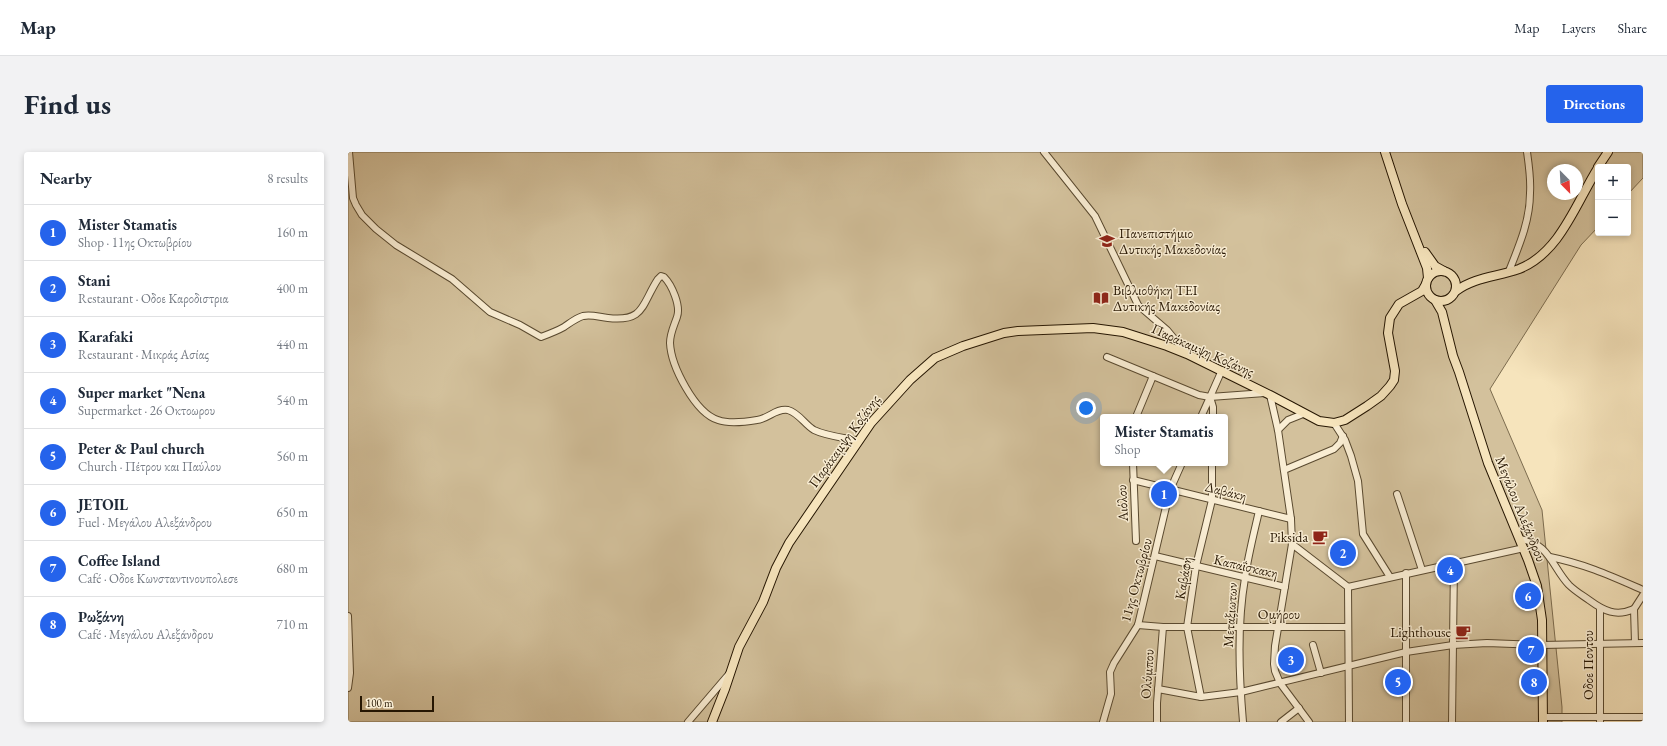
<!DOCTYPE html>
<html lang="en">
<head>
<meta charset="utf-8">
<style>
	body { margin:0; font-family:"EB Garamond",serif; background:#f2f2f3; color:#1f2937 }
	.controls { position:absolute; right:12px; top:12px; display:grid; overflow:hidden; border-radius:4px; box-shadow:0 2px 6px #0003 }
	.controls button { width:36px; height:36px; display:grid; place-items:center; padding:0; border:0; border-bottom:1px solid #e0e1e3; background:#fff; color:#1f2937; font:20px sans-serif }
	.compass { position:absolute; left:1199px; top:12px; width:36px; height:36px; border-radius:50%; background:#fff; box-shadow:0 2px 6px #0003; rotate:156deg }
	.scale { position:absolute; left:12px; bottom:10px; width:74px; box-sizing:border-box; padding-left:4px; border:2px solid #261602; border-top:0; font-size:11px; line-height:14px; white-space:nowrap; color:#261602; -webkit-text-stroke:3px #f9edd3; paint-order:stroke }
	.you { position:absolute; left:738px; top:256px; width:14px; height:14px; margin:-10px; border:3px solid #fff; border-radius:50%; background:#1a73e8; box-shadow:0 0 0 6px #1a73e833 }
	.badge { display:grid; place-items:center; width:26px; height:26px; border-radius:50%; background:#2563eb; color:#fff; font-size:13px; font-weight:700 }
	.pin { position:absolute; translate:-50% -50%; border:2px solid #fff; box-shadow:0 1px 4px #0006 }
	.popup { position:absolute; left:752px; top:262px; width:128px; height:52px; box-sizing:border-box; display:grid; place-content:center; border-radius:4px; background:#fff; filter:drop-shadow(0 1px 3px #0005); font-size:13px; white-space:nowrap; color:#747a83 }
	.popup b { font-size:15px; color:#1f2937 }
	.popup::after { content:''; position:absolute; left:50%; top:100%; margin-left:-8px; border:8px solid transparent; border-top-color:#fff }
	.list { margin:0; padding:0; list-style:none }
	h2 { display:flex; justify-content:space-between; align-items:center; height:52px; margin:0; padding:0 16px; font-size:17px }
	h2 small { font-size:13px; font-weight:400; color:#747a83 }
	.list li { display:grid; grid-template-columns:26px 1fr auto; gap:12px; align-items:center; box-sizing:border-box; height:56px; padding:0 16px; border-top:1px solid #e0e1e3 }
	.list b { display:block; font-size:15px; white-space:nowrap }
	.list p { margin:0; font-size:13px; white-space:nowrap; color:#747a83 }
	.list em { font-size:13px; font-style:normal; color:#747a83 }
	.map { position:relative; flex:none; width:1295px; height:570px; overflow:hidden; border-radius:4px }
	header { display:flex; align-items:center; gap:24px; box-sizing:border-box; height:56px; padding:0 20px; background:#fff; border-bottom:1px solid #e0e1e3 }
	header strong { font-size:19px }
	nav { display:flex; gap:22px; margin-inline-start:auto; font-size:14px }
	.intro { display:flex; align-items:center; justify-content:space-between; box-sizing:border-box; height:96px; padding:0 24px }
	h1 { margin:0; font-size:28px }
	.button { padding:10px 18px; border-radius:4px; background:#2563eb; color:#fff; font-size:14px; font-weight:700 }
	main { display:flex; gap:24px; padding:0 24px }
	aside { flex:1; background:#fff; border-radius:4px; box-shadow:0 2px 6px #0003 }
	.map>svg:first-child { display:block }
	.green { fill:#d3c19c; stroke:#7c6c4f; fill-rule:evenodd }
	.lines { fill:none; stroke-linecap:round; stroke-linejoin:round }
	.minor-casing { stroke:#5a4a30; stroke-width:8 }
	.major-casing { stroke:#261602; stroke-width:10 }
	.minor { stroke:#f9edd3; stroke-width:6 }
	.major { stroke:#f6e4bc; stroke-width:8 }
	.labels { text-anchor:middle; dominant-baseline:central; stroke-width:3; stroke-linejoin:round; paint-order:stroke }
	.poi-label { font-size:14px; fill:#261602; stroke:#f9edd3; text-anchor:start }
	.street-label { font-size:14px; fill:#261602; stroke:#f9edd3 }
</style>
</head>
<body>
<header>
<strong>Map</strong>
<nav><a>Map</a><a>Layers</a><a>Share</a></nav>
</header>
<div class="intro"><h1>Find us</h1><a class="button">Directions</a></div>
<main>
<aside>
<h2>Nearby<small>8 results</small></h2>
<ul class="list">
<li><span class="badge">1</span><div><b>Mister Stamatis</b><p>Shop · 11ης Οκτωβρίου</p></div><em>160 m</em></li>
<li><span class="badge">2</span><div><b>Stani</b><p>Restaurant · Oδοε Καροδιστρια</p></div><em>400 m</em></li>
<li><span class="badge">3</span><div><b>Karafaki</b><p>Restaurant · Μικράς Ασίας</p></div><em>440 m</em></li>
<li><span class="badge">4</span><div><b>Super market &quot;Nena</b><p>Supermarket · 26 Οκτοωρου</p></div><em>540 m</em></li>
<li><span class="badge">5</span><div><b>Peter &amp; Paul church</b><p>Church · Πέτρου και Παύλου</p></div><em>560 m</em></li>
<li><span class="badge">6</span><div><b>JETOIL</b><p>Fuel · Μεγάλου Αλεξάνδρου</p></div><em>650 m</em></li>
<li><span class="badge">7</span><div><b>Coffee Island</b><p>Café · Oδοε Κωνσταντινουπολεσε</p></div><em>680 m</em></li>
<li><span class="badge">8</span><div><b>Ρωξάνη</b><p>Café · Μεγάλου Αλεξάνδρου</p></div><em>710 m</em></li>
</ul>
</aside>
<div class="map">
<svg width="1295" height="570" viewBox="0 0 1295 570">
	<rect width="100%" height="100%" fill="#f6e4bc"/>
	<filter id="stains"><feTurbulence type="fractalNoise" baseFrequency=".005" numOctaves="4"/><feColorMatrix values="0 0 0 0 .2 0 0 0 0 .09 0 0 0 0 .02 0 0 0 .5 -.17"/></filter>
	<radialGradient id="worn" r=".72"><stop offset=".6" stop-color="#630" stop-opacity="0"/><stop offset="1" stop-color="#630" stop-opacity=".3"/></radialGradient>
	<path class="green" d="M0,0H1295V26L1280,42V15H1250V75L1233,93L1142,237L1194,358L1214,555V570H0ZM1205,18H1229V42H1205ZM755,265H877V311H755Z"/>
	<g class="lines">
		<g class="minor-casing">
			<g id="minor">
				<path d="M1,0L5,46L8,53L14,63L28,77L48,93L104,127L142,160L172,173L193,185C201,182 209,179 216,175C222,171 228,166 235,164C243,162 251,165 260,166C297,170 293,153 310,127L313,124L316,125C324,133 333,154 329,165C326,174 322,181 322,191C323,214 347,261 370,268C381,272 397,270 409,268C420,267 428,256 440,258C451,261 457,273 466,278C478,284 498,286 511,289"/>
				<polyline points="696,0 747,64 790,153 819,178 839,202"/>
				<path d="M1161,119C1171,94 1182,69 1182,41C1183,27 1181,14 1179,0"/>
				<polyline points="759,205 851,243 862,245 917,241"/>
				<polyline points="922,243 930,278 943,367 944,392 927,494 926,512 927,519 932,531 961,570"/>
				<polyline points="788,265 805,224"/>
				<polyline points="853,265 862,245"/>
				<polyline points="865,265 865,255 862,245 874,218"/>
				<polyline points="986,271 997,288 1003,304 1010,329 1015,382 1042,425"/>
				<polyline points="930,278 940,268 955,262"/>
				<polyline points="785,311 788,389"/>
				<polyline points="936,318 986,297 992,291 995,284"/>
				<polyline points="785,328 943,367"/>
				<polyline points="1049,342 1074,418"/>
				<path d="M1171,387C1201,390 1204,415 1221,433C1227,439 1234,443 1241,448C1256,459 1268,465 1286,457L1295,443"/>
				<polyline points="944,392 1000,435"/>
				<polyline points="807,404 937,435"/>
				<path d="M1202,405C1237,412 1263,424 1295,438"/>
				<polyline points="1000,435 1176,396"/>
				<polyline points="1000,435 1001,570"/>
				<polyline points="1286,457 1287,491"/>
				<polyline points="0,464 2,521 0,536"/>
				<polyline points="790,473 815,475 1000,475"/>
				<polyline points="965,493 973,521"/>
				<polyline points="810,537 853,545 893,540 1058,500 1105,493 1139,491 1194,493 1295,491"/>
				<polyline points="853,545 839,475 848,414 864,348 864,311"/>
				<polyline points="1195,565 1295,565"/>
				<polyline points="340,570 381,522"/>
				<polyline points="755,570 763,542 762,520 766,511 790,473 822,338 834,311"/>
				<polyline points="809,570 809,551 815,475"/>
				<path d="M895,570C891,522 889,473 897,426C900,404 906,381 911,359"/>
				<polyline points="933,570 951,556"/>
				<polyline points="1058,570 1058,421"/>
				<polyline points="1104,570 1106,411"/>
				<polyline points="1252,570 1252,456"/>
			</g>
		</g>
		<g class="major-casing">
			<g id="major">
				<polyline points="1037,0 1054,52 1079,116 1080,126"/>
				<polyline points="1250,15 1260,0"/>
				<polyline points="1077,100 1087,114 1096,119"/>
				<circle cx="1093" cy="134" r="15"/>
				<path d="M1108,139C1127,125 1149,125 1171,117C1212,101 1228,51 1250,16"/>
				<polyline points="1087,148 1094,160 1105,204 1111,220 1140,311 1180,408 1189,434 1194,468 1195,570"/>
				<polyline points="364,570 377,537 391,495 415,450 428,416 441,391 523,271 562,228 587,206 615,194 656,181 670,179 745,176 775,180 819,194 839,202 922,243 971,269 986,271 997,268 1019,254 1033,244 1042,234 1046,228 1047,219 1040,181 1042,166 1051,152 1074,139 1078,132"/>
			</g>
		</g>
		<use href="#minor" class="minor"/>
		<use href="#major" class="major"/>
	</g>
	<defs>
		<g id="university-bare" transform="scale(1.2)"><path d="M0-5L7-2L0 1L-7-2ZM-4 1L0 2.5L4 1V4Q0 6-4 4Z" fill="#8f2418" stroke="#f9edd3" stroke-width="2.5" paint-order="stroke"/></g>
		<g id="library-bare" transform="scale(1.2)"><path d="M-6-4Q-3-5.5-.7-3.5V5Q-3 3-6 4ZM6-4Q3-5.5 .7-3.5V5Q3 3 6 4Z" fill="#8f2418" stroke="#f9edd3" stroke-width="2.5" paint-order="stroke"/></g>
		<g id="cafe-bare" transform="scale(1.2)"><path d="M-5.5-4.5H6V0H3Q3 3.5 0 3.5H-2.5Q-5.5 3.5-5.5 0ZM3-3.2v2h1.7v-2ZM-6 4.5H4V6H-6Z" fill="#8f2418" stroke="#f9edd3" stroke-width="2.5" paint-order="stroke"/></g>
	</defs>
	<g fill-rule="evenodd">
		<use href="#university-bare" x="759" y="89"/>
		<use href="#library-bare" x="753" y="146"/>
		<use href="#cafe-bare" x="972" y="385"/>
		<use href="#cafe-bare" x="1115" y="480"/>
	</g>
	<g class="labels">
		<g class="poi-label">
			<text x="771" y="81">Πανεπιστήμιο<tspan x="771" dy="16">Δυτικής Μακεδονίας</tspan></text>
			<text x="765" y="138">Βιβλιοθήκη ΤΕΙ<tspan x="765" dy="16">Δυτικής Μακεδονίας</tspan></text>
			<text x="960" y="385" text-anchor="end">Piksida</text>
			<text x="1103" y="480" text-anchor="end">Lighthouse</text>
		</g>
		<g class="street-label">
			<text transform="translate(855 198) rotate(24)">Παράκαμψη Κοζάνης</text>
			<text transform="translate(496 289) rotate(-54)">Παράκαμψη Κοζάνης</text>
			<text transform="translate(878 339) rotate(14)">Δαβάκη</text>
			<text transform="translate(774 351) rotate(-93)">Αιόλου</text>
			<text transform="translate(1173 357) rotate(68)">Μεγάλου Αλεξάνδρου</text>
			<text transform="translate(898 414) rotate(13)">Καπαΐσκακη</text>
			<text transform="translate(835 426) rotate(-80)">Καβάφη</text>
			<text transform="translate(788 428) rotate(-75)">11ης Οκτωβρίου</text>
			<text x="931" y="462">Ομήρου</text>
			<text transform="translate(882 463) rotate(-86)">Μεταξιωτων</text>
			<text transform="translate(1240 513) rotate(-90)">Oδοε Ποντου</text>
			<text transform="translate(799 522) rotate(-86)">Ολύμπου</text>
		</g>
	</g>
	<rect width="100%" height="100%" filter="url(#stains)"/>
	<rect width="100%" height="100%" fill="url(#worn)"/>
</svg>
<div class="controls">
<button>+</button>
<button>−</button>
</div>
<svg class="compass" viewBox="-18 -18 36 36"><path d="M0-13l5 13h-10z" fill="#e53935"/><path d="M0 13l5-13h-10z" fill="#747a83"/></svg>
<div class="scale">100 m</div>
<div class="you"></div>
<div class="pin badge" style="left:816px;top:342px">1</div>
<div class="popup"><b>Mister Stamatis</b>Shop</div>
<div class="pin badge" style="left:995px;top:401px">2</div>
<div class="pin badge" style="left:943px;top:508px">3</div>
<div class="pin badge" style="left:1102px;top:418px">4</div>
<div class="pin badge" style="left:1050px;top:530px">5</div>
<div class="pin badge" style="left:1180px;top:444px">6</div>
<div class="pin badge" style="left:1183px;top:498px">7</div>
<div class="pin badge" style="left:1186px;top:530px">8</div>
</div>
</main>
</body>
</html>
